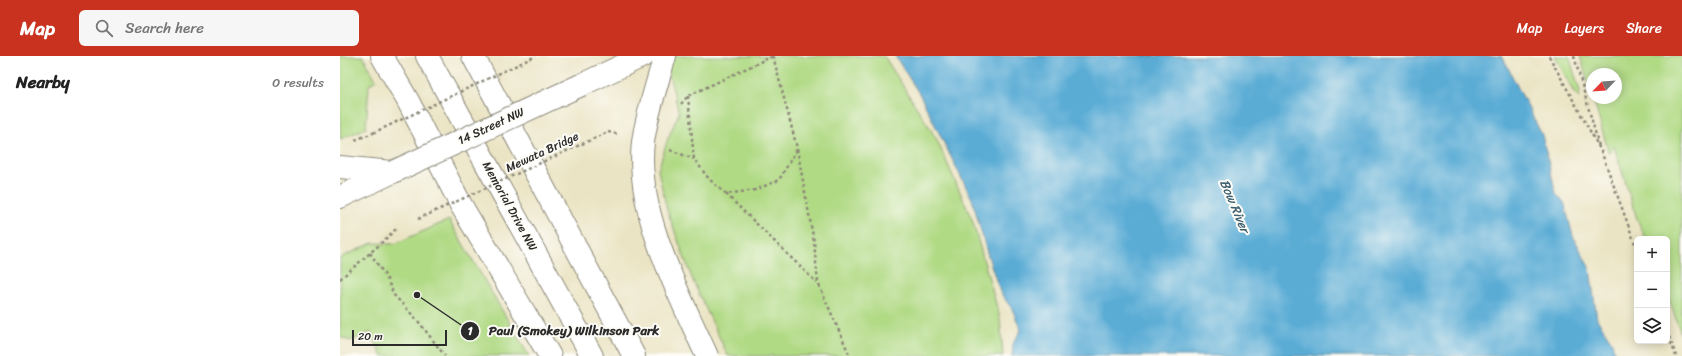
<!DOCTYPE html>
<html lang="en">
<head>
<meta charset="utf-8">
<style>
	body { margin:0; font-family:Sriracha,sans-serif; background:#f6f6f6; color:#222 }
	.controls { position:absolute; right:12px; bottom:12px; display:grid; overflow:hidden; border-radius:6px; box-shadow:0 2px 10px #0003 }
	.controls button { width:36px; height:36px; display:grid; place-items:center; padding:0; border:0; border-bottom:1px solid #e0e0e0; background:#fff; color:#222; font:20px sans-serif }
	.compass { position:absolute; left:1246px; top:12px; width:36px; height:36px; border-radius:50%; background:#fff; box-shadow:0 2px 10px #0003; rotate:245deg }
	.scale { position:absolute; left:12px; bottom:10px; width:95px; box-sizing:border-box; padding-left:4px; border:2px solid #2b2b2b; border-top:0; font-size:11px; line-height:14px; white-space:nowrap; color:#2b2b2b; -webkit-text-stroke:3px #fdfcf7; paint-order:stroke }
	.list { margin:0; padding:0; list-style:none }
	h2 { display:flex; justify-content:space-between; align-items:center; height:52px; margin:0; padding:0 16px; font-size:17px }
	h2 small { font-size:13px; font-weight:400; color:#767676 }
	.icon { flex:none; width:22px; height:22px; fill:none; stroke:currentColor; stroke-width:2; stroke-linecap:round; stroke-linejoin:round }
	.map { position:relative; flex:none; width:1342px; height:300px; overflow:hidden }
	header { display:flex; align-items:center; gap:24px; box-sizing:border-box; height:56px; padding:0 20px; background:#c8321e; color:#fff }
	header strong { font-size:19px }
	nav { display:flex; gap:22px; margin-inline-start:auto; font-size:14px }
	.search { width:280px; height:36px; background:#f6f6f6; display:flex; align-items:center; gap:10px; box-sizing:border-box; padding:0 14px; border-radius:6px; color:#767676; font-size:15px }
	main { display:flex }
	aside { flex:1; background:#fff }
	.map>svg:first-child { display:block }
	.green { fill:#b1da85; stroke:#6e8258 }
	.water { fill:#5aacd5; stroke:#426c80 }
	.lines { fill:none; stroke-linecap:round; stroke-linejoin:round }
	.secondary-casing { stroke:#8b8878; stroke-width:24 }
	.path { stroke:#8b8878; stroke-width:2.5; stroke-dasharray:3 3; stroke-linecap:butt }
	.secondary { stroke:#fff; stroke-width:22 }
	.secondary-bridge-casing { stroke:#8b8878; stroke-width:24; stroke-linecap:butt }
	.path-bridge { stroke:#8b8878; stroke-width:2.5; stroke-dasharray:3 3; stroke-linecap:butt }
	.secondary-bridge { stroke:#fff; stroke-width:22 }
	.labels { text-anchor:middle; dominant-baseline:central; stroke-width:4; stroke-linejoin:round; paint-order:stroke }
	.street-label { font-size:12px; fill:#2b2b2b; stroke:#fdfcf7 }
	.water-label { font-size:13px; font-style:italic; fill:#3e5f6f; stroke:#fdfcf7 }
	.leader { fill:none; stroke:#2b2b2b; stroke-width:1.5 }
	.callout-dot { fill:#2b2b2b; stroke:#fdfcf7; stroke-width:1.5 }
	.mark-label { font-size:12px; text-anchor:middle; font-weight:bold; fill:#fff }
	.callout-label { font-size:13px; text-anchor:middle; font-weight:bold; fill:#2b2b2b; stroke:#fdfcf7; stroke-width:4; stroke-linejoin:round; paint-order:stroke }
</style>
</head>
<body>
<header>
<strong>Map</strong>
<div class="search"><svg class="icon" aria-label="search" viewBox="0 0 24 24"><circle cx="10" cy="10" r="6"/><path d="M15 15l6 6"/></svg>Search here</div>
<nav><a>Map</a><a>Layers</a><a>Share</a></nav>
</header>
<main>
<aside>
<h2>Nearby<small>0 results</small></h2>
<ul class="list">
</ul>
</aside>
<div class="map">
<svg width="1342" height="300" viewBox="0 0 1342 300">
	<rect width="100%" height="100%" fill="#fdfcf7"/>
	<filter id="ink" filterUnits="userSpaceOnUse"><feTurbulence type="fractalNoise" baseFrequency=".025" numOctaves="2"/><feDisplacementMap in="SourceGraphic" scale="8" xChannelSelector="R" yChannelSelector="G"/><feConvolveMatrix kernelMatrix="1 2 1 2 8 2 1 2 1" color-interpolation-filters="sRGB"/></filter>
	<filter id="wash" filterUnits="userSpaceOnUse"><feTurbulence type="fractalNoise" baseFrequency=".012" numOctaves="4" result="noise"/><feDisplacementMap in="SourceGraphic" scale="16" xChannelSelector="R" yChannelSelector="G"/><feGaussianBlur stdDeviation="0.9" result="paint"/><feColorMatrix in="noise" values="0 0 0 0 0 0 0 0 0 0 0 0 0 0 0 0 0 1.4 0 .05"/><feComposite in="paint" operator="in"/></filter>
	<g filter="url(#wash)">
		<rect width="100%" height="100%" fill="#ebe4c4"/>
		<g class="green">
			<polygon points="0,0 23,0 36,24 29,29 26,72 0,83"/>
			<polygon points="324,0 544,0 596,82 632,163 660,262 663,300 388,300 353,225 327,154 318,114 328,82 339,57"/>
			<polygon points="1215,0 1229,0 1240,35 1239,42 1234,37"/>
			<polygon points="1240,0 1342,0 1342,281 1327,237 1327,183 1306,183 1297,163 1274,90 1269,98 1253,42 1276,42 1276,18 1252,18 1252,39"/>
			<polygon points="109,164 189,300 42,300 31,276 10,285 0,281 0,202 32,187 54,188"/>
		</g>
		<polygon class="water" points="555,0 1162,0 1202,79 1216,138 1224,146 1233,180 1250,213 1257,263 1272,286 1275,300 672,300 673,287 681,274 672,253 660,236 648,200 632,143 580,39"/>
	</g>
	<g filter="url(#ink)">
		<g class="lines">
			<g class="secondary-casing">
				<g id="secondary">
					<polyline points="42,0 68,45 121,149 210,300"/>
					<polyline points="87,0 252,300"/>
					<polyline points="133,0 294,300"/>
					<path d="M325,0C317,28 307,57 303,86C295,155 339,238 367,300"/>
					<polyline points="241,29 303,0"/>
					<polyline points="0,111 52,116"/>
					<polyline points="0,141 53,116"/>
				</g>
			</g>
			<g class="path">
				<polyline points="433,0 457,92 474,186 478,227 510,300"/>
				<polyline points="1209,0 1261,95 1297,193"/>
				<polyline points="1234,0 1259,90"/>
				<polyline points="348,40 354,103 369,123 386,138 415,134 439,124 457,93"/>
				<polyline points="341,48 348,40 424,4"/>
				<polyline points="268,76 277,78"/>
				<polyline points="15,84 33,77"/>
				<polyline points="330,94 354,103"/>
				<polyline points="386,138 477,227"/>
				<polyline points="30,197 46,221 54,239 78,265 105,300"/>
				<polyline points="0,223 37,191 56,173"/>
				<polyline points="1327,275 1336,300"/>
			</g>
			<use href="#secondary" class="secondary"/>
			<g class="secondary-bridge-casing">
				<polyline id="secondary-bridge" points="53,116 241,29"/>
			</g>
			<g class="path-bridge">
				<polyline points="424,4 433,0"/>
				<polyline points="33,77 196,0"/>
				<polyline points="78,163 268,76"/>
			</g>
			<use href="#secondary-bridge" class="secondary-bridge"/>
		</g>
	</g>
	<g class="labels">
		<g class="street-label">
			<text transform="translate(151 70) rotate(-25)">14 Street NW</text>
			<text transform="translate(202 96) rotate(-25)">Mewata Bridge</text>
			<text transform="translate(170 150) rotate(61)">Memorial Drive NW</text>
		</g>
		<g class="water-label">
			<text transform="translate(895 150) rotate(67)">Bow River</text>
		</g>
	</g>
	<path class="leader" d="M77 239L130 275"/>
	<g class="callout-dot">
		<circle cx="77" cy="239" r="4"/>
		<circle cx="130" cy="275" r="10"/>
	</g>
	<g class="mark-label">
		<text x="130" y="279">1</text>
	</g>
	<g class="callout-label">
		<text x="234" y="279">Paul (Smokey) Wilkinson Park</text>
	</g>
</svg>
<div class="controls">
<button>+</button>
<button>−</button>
<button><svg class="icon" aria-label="layers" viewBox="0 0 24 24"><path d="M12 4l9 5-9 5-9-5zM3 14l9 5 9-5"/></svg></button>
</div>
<svg class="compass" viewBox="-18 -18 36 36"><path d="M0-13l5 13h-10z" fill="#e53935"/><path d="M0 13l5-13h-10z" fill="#767676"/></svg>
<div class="scale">20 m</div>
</div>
</main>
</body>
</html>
